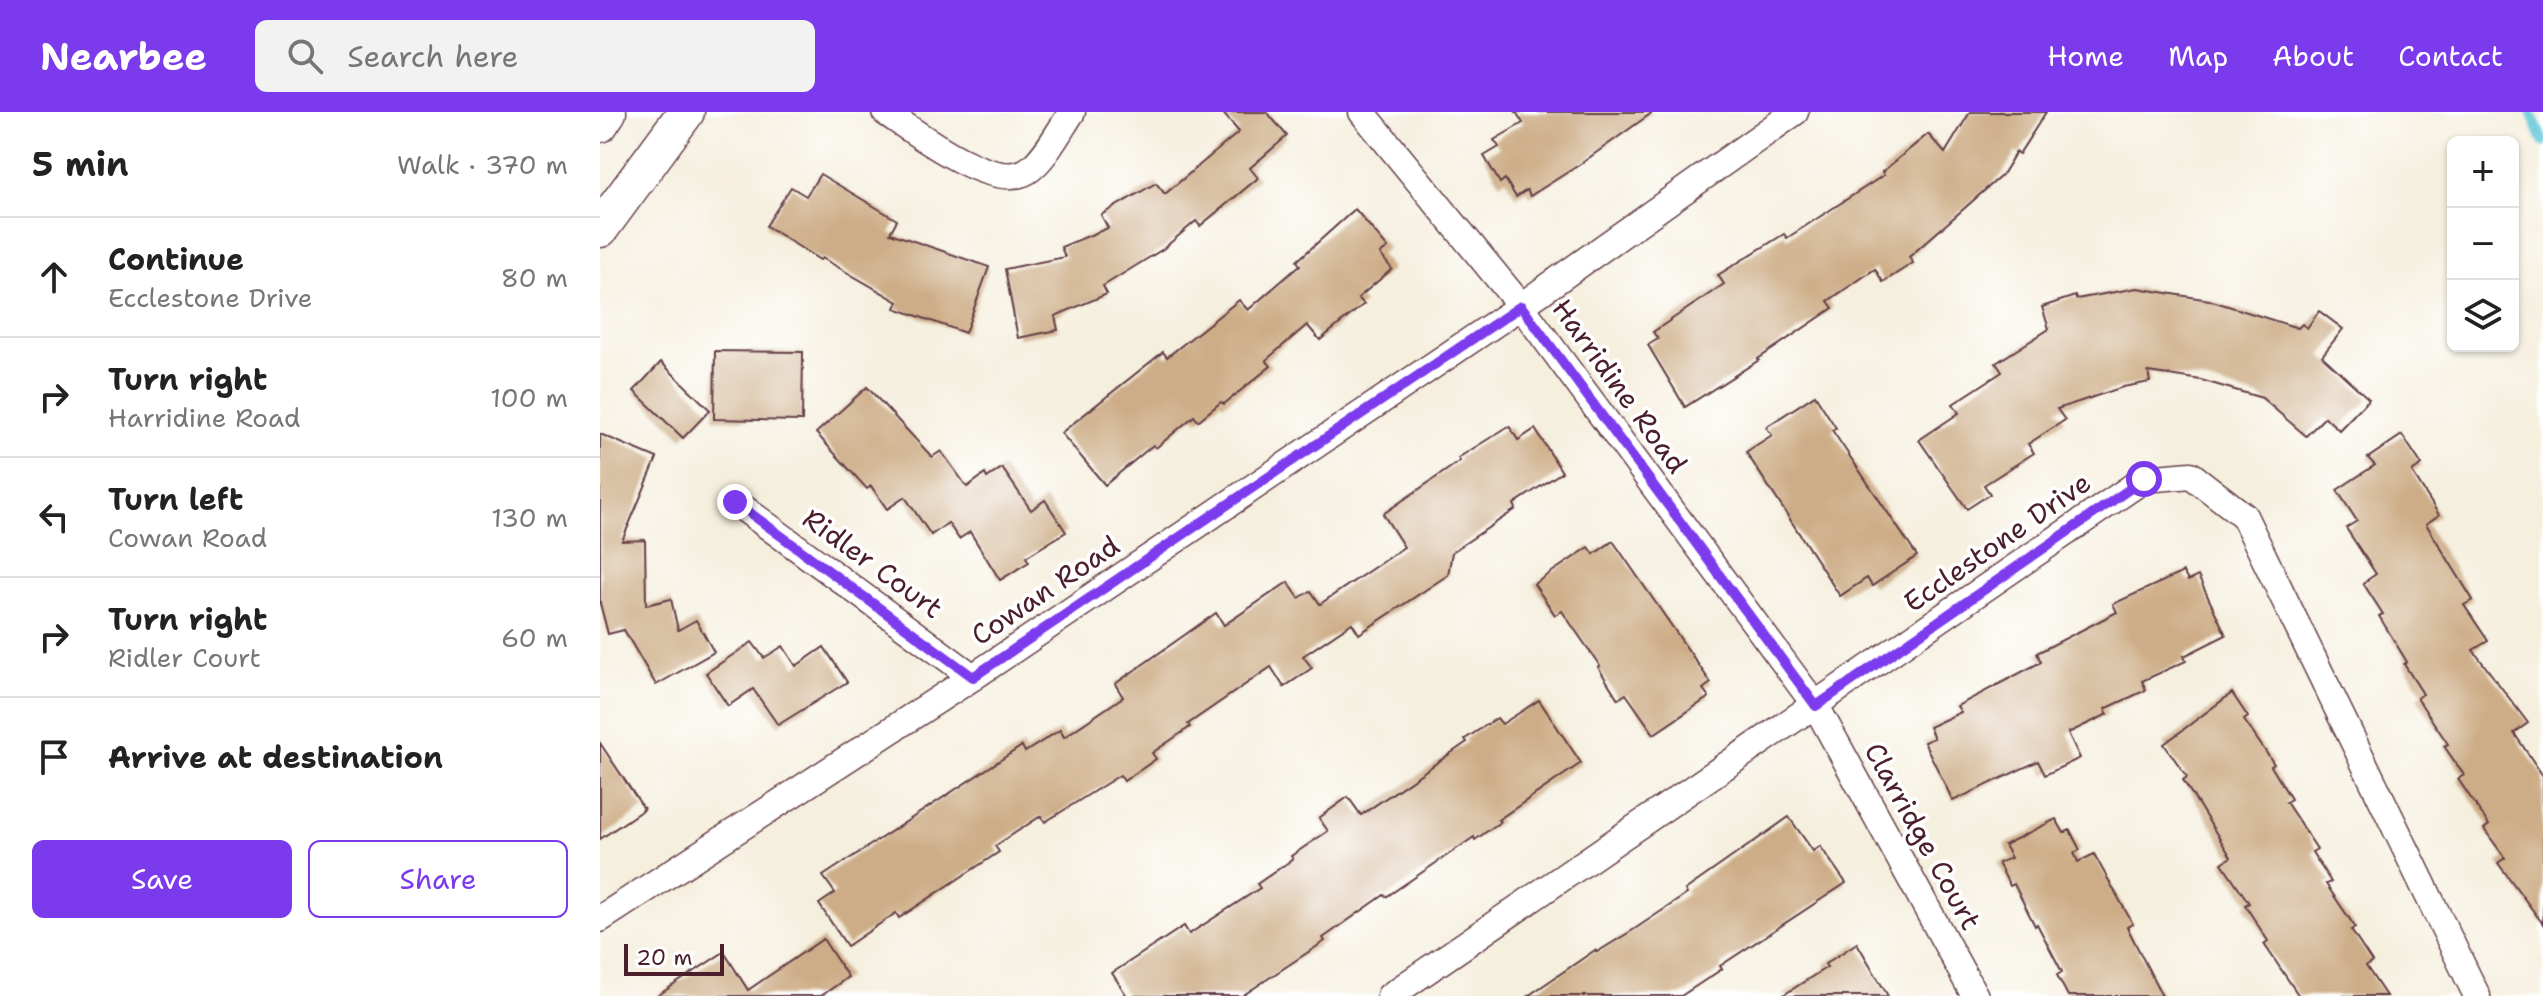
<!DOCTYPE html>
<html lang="en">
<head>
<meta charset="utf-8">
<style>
	body { margin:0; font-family:"Shantell Sans",sans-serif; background:#f2f2f2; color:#222 }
	.controls { position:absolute; right:24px; top:24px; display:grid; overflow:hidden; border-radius:12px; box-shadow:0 2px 6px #0004 }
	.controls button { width:72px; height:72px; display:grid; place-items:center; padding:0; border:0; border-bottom:2px solid #e0e0e0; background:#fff; color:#222; font:40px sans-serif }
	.scale { position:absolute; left:24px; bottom:20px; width:100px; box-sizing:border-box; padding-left:8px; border:4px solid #4a1f2b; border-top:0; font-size:22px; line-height:28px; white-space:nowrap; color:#4a1f2b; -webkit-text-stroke:6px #fff; paint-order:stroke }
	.stop { position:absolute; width:24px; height:24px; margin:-18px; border:6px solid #7c3aed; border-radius:50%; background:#fff }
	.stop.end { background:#7c3aed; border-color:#fff; box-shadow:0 2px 8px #0008 }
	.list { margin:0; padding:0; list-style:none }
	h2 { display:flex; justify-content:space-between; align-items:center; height:104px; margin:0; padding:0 32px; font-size:34px }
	h2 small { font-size:26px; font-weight:400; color:#767676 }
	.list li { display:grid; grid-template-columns:52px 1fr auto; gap:24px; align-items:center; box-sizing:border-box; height:120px; padding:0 32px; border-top:2px solid #e0e0e0 }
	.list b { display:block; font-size:30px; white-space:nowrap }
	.list p { margin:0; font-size:26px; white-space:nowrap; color:#767676 }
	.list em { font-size:26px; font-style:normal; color:#767676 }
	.actions { display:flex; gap:16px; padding:24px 32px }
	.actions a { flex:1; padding:18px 0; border:2px solid #7c3aed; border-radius:12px; text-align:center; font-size:28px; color:#7c3aed }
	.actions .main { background:#7c3aed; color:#fff }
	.icon { flex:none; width:44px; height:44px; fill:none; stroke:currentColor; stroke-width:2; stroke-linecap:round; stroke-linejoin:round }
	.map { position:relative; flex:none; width:1943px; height:884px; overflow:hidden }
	header { display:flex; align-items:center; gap:48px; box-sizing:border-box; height:112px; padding:0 40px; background:#7c3aed; color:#fff }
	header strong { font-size:38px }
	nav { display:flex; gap:44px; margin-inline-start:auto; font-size:28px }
	.search { width:560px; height:72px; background:#f2f2f2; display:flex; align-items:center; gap:20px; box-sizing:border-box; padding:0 28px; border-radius:12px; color:#767676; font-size:30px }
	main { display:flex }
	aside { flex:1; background:#fff }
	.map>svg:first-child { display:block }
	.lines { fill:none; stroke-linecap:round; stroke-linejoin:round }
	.stream { stroke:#5ac4d6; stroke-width:10 }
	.building { fill:#cdad87 }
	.street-casing { stroke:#643e46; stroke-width:29 }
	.secondary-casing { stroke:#643e46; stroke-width:39 }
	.street { stroke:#fff; stroke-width:26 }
	.secondary { stroke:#fff; stroke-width:36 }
	.route { stroke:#7c3aed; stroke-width:10 }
	.labels { text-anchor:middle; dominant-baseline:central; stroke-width:7; stroke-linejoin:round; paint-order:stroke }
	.street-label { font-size:28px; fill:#4a1f2b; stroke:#fff }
</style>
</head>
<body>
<header>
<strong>Nearbee</strong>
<div class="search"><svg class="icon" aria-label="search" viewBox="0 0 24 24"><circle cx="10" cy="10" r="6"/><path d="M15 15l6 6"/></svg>Search here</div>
<nav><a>Home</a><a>Map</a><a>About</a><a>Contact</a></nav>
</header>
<main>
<aside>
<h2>5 min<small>Walk · 370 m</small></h2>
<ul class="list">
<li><svg class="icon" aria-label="ahead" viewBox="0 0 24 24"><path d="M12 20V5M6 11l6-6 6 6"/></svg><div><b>Continue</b><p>Ecclestone Drive</p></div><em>80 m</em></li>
<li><svg class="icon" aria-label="right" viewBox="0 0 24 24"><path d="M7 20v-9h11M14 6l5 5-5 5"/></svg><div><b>Turn right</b><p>Harridine Road</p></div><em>100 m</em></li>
<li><svg class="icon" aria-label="left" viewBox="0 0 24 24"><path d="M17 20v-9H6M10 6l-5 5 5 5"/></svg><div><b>Turn left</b><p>Cowan Road</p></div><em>130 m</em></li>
<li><svg class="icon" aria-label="right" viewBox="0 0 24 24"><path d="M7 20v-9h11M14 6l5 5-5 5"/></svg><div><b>Turn right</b><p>Ridler Court</p></div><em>60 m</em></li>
<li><svg class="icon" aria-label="arrive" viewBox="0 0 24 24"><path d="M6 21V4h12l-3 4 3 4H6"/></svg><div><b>Arrive at destination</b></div></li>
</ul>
<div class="actions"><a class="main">Save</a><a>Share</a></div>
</aside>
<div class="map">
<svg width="1943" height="884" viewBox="0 0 1943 884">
	<rect width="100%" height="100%" fill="#fff"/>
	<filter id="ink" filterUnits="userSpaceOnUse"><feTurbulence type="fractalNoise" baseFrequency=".0125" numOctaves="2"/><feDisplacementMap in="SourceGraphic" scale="16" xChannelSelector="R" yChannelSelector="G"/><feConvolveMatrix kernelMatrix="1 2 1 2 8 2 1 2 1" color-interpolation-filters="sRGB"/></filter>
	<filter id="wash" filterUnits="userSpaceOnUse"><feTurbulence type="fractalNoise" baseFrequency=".006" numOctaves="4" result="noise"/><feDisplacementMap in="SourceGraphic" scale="32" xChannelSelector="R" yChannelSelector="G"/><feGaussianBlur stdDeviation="1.8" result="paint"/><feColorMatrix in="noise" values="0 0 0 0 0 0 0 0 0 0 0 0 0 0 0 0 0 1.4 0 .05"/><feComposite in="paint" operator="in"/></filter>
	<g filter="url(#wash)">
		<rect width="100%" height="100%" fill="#f5efde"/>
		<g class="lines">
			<polyline class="stream" points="1931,0 1943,30"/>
		</g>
		<g id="blocks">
			<g class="building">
				<polygon points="622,0 667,0 687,24 650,56 658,66 600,114 596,109 563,137 503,174 507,182 455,204 458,218 418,226 405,157 465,145 461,135 508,116 501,103 556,71 565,82 639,20"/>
				<polygon points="916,0 1053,0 979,53 930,84 927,78 916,85 905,67 900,71 884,44 899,35 894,28 923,11"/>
				<polygon points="1370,0 1446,0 1419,42 1416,40 1401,64 1309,145 1313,151 1283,170 1275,157 1228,189 1233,196 1158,247 1159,248 1085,295 1048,233 1058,227 1053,220 1124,172 1118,163 1184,122 1187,126 1284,63 1282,60 1328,22 1345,41"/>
				<polygon points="220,62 297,108 290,121 389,155 365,221 295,196 298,190 222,146 220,148 166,114 191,75 206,84"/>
				<polygon points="755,97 788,136 780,142 792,157 758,186 764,192 720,228 707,213 666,248 671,254 624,292 621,290 598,309 594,304 556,336 553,333 505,373 461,321 563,240 567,245 639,188 648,198 700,153 697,149"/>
				<polygon points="1537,176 1609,188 1698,216 1702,212 1707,216 1719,199 1743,217 1722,244 1769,287 1739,318 1725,305 1706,324 1662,286 1601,268 1548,260 1550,270 1523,275 1457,297 1465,308 1428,332 1434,341 1384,373 1390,382 1367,397 1319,328 1359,301 1353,292 1402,260 1396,251 1449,217 1442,195 1475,184 1476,187"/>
				<polygon points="115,239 203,240 202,309 114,307"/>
				<polygon points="61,250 110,298 83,326 34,279"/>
				<polygon points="267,275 332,345 341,339 367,375 385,362 387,366 402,356 431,398 445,388 466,420 426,445 429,450 400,468 370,420 359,427 348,411 331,423 305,385 287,397 271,374 267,377 216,321"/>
				<polygon points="1215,283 1236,316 1232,318 1317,444 1272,474 1267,466 1240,484 1146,340 1172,323 1166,315"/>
				<polygon points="909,314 918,328 935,317 962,360 914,392 916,397 852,440 848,463 759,522 752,511 703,544 712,556 684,575 671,555 588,612 590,615 552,641 556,647 524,669 520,663 445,710 441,704 395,734 399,740 299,806 296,801 247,834 219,792 235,781 223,764 422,634 425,640 460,618 464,625 523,585 515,572 616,501 624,513 688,470 699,486 711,479 720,492 804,435 783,402 860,349 858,346"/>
				<polygon points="0,322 57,346 22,429 45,428 46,493 71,487 78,518 96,508 114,540 56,573 24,518 8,522 0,491"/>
				<polygon points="1802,323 1822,353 1812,360 1839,403 1826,412 1873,488 1864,493 1888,529 1873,538 1928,611 1914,621 1943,664 1943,812 1898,751 1905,746 1884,717 1889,713 1858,667 1864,663 1844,634 1848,632 1817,586 1823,582 1804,552 1807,550 1779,504 1783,502 1763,471 1776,462 1746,416 1757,409 1737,378 1775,353 1768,346"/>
				<polygon points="1013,429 1111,571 1103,577 1109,585 1054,622 1026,582 1018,587 998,555 1000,554 962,499 955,503 934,472 989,435 994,442"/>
				<polygon points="1583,460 1588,469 1598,464 1626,523 1584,544 1586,549 1542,569 1546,578 1505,597 1508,602 1468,621 1480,646 1445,663 1438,649 1353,689 1324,630 1334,626 1329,615 1361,600 1357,594 1441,550 1437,541 1517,500 1513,492"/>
				<polygon points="152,530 164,546 183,534 196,554 224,535 247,570 178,613 153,577 128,594 106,561"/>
				<polygon points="1632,581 1648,605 1644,608 1674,652 1671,654 1691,687 1686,690 1717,737 1712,740 1731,770 1726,772 1755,815 1751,818 1772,850 1766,854 1786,884 1699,884 1664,832 1668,829 1645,793 1649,791 1622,751 1631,745 1583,668 1587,665 1564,632"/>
				<polygon points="939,588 981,651 898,708 900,710 875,728 874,725 786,785 784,783 723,826 725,829 642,884 527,884 512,861 584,814 589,822 660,776 657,772 693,747 691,744 728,719 719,706 748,685 761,703 867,630 865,627 897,606 902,612"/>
				<polygon points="0,631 44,697 0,727"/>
				<polygon points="1189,705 1213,739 1220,734 1246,771 1120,854 1122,857 1081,884 928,884 995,838 997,840 1033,818 1087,782 1085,778"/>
				<polygon points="1456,707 1464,721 1470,718 1480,738 1474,741 1478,750 1494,742 1533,812 1527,815 1562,884 1468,884 1457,863 1462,860 1437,812 1435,814 1414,772 1410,774 1398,751 1411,746 1404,733"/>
				<polygon points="223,827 248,865 221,884 57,884 124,840 148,878"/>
				<polygon points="1257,831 1288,884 1182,884 1227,855 1225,852"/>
			</g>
		</g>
	</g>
	<g filter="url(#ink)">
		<use href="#blocks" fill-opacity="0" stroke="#643e46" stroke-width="2"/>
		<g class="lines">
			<g class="street-casing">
				<g id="street">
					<path d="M285,0C314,19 392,80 427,59C444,49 461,16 472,0"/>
					<polyline points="762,0 921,194 1216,594 1375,884"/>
					<polyline points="135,390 373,565"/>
					<polyline points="0,807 373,565 921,194 1195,0"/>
					<polyline points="790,884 1544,367 1591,363 1644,404 1877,884"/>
				</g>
			</g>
			<g class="secondary-casing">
				<g id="secondary">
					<polyline points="0,12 8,0"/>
					<polyline points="0,117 86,0"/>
				</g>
			</g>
			<use href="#street" class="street"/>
			<use href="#secondary" class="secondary"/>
		</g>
	</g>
	<g class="lines" filter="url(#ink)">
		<polyline class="route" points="135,390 373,565 921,194 1216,594 1544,367"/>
	</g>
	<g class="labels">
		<g class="street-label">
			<text transform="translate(1020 274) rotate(54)">Harridine Road</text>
			<text transform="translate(1397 430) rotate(-35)">Ecclestone Drive</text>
			<text transform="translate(273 451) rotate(36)">Ridler Court</text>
			<text transform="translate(445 478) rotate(-34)">Cowan Road</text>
			<text transform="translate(1323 724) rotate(61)">Clarridge Court</text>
		</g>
	</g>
</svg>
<div class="controls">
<button>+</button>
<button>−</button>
<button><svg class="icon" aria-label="layers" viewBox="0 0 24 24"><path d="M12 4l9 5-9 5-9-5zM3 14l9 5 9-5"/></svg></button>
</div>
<div class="scale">20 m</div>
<div class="stop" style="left:1544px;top:367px"></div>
<div class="stop end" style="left:135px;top:390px"></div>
</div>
</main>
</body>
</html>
